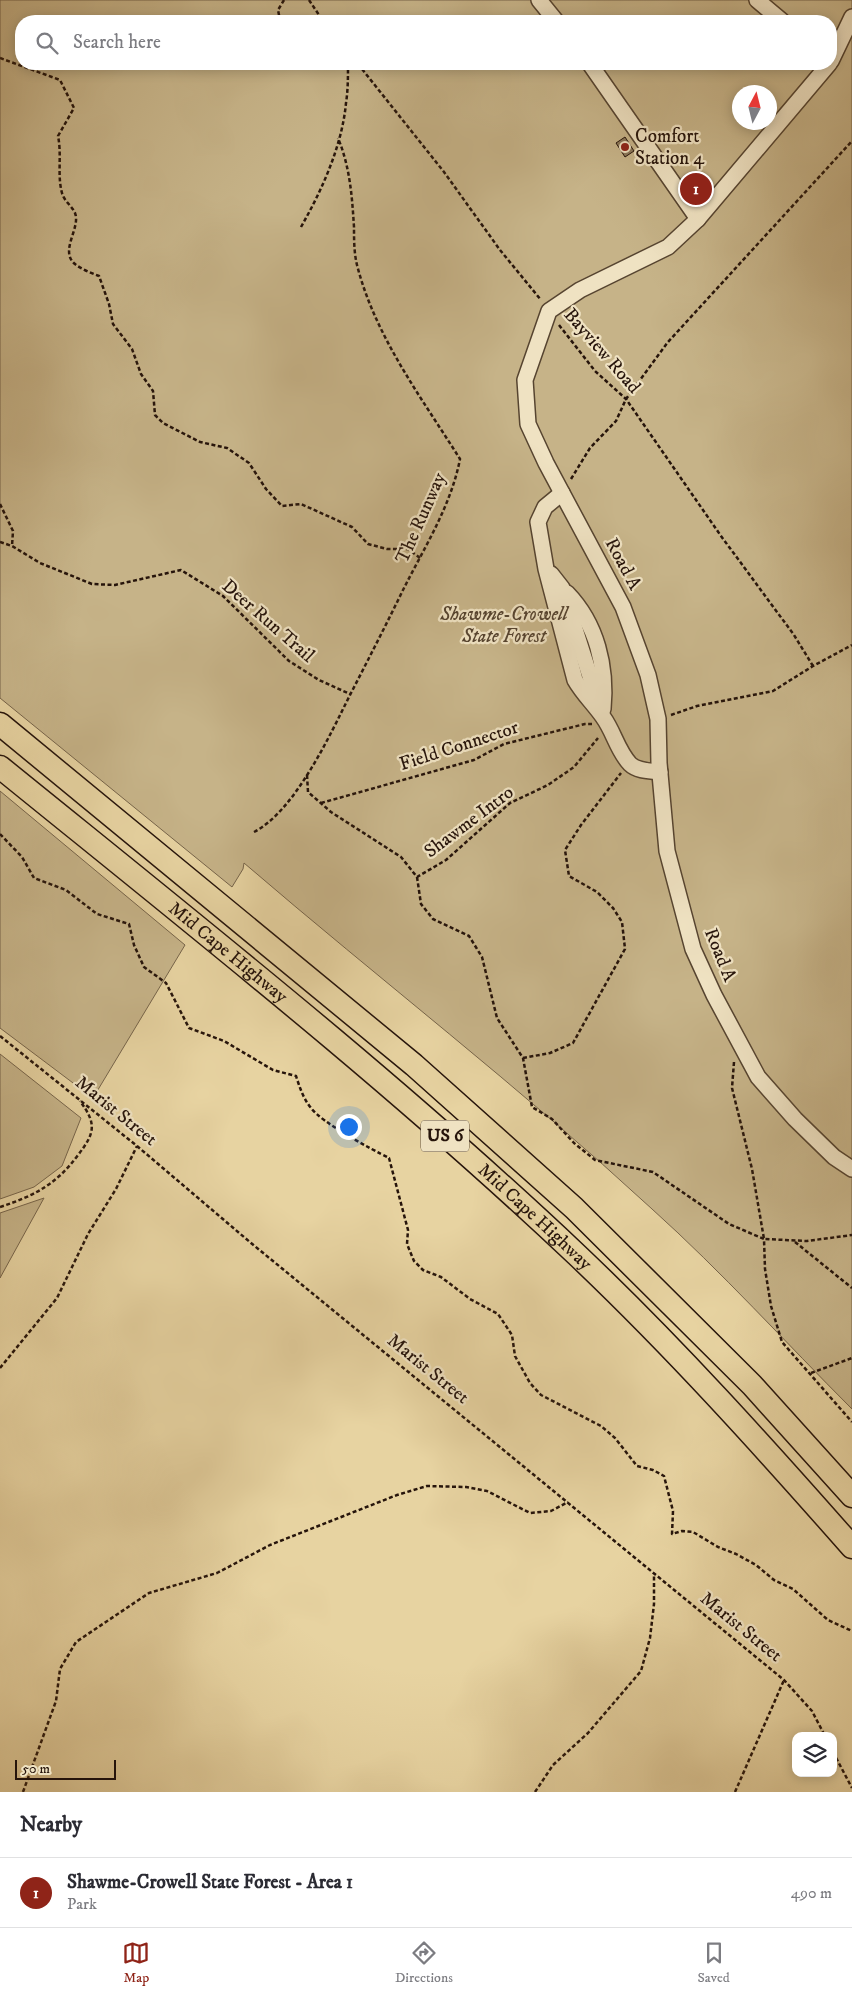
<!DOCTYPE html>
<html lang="en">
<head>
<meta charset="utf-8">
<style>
	body { margin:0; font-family:"IM FELL DW Pica",serif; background:#f2f2f3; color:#2b2b33 }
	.controls { position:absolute; right:15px; bottom:15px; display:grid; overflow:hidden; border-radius:10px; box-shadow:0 2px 12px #0003 }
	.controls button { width:45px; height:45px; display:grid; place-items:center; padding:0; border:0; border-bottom:1px solid #e1e1e2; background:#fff; color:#2b2b33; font:25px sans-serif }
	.compass { position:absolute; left:732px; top:85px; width:45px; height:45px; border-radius:50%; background:#fff; box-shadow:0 2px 12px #0003; rotate:7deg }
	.scale { position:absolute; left:15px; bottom:12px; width:101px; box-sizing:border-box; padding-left:5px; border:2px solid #26140b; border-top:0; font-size:14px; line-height:18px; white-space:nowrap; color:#26140b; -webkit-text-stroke:4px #efe2c2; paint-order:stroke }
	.you { position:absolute; left:348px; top:1126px; width:18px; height:18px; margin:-12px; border:4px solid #fff; border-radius:50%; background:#1a73e8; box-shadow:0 0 0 8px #1a73e833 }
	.badge { display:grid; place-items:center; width:32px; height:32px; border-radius:50%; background:#8f2418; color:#fff; font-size:16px; font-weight:700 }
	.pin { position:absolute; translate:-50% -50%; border:2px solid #fff; box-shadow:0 1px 5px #0006 }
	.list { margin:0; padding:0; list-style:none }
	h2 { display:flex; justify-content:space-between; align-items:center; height:65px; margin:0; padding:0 20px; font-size:21px }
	h2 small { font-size:16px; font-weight:400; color:#7c7c81 }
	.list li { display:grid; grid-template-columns:32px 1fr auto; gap:15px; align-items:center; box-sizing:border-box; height:70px; padding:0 20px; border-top:1px solid #e1e1e2 }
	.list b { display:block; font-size:19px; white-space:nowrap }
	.list p { margin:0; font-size:16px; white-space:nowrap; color:#7c7c81 }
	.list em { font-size:16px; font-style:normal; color:#7c7c81 }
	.icon { flex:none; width:28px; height:28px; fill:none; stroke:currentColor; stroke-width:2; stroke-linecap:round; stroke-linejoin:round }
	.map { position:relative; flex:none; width:852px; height:1792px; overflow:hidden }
	.search { position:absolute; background:#fff; box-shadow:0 2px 12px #0003; left:15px; right:15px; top:15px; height:55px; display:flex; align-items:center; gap:12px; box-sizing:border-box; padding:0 18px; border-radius:20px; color:#7c7c81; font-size:19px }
	.sheet { height:135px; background:#fff }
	nav { display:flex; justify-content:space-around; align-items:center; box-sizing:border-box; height:70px; border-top:1px solid #e1e1e2; background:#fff; font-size:14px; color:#7c7c81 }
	nav a { display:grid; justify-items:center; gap:2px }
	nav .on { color:#8f2418 }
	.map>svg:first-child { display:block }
	.green { fill:#c6b388; stroke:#76644a; fill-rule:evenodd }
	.building { fill:#8a7759; stroke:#26140b }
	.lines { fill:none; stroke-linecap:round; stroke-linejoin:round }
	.minor-casing { stroke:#564430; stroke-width:18 }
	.highway-casing { stroke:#26140b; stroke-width:25 }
	.path { stroke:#26140b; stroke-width:2.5; stroke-dasharray:4 2.5; stroke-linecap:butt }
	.minor { stroke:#efe2c2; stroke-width:15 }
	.highway { stroke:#e7d3a1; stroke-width:22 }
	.poi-dot { fill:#8f2418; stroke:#efe2c2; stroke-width:2 }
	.labels { text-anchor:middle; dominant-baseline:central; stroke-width:4.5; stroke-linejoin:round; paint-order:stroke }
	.shield { fill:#efe2c2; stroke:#625242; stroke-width:1 }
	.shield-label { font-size:18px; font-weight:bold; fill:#26140b }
	.poi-label { font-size:19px; fill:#26140b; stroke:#efe2c2; text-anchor:start }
	.street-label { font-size:19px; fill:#26140b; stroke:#efe2c2 }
	.park-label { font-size:19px; font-style:italic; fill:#564430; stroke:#efe2c2 }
</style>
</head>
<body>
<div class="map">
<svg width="852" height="1792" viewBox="0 0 852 1792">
	<rect width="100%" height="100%" fill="#e7d3a1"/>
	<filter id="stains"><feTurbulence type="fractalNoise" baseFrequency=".004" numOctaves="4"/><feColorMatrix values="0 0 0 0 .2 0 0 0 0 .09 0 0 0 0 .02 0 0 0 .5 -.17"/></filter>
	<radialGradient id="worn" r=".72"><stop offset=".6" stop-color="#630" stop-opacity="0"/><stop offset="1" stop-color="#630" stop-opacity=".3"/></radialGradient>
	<g class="green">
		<path d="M0,0H852V1409C785,1342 722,1272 652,1209C521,1088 379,979 244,863L243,869L232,887L0,698ZM21,21H831V64H21ZM740,92H770V122H740Z"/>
		<polygon points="0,791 185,945 93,1098 0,1028"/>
		<polygon points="0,1054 81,1118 62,1166 34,1187 0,1199"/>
		<polygon points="44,1198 0,1278 0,1213"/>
	</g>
	<polygon class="building" points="625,137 634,151 625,157 616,143"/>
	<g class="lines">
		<g class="minor-casing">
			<g id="minor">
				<polyline points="539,0 556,21"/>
				<polyline points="757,0 782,21"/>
				<polyline points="831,61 852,17"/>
				<polyline points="590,64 698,219"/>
				<polyline points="829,64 698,219 668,247 580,290 549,311 525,380 528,424 546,463 623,607 648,675 658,719 659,763 667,851 693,949 714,995 758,1077 795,1119 834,1157 852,1169"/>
				<path d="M562,493L545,507L538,522L546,569L575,680C583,694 594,704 603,717C614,732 617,750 630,764C637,771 650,771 660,772"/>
				<polyline points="551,574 562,588 601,711"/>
				<path d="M567,593C597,624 607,667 603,709"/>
			</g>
		</g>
		<g class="highway-casing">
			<g id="highway">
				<polyline points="0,724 414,1065 574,1208 752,1385 852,1496"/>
				<path id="s1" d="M0,767C196,926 394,1082 577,1255C674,1347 764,1447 852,1547"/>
			</g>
		</g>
		<g class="path">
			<polyline points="284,0 278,10 280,20 320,17"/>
			<polyline points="309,0 323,21"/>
			<path d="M0,58L60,80L74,108L58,136C62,155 57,175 62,193C64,201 72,206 75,213C81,228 59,251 75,264C81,269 91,273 99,276L109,304L113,324L132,349L141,374L153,391L155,415L163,423L200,442L227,448L249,463L266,489L282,506L301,504L352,527L368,544L387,549H408L420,558"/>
			<polyline points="358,64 444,172 500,250 541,300"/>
			<path d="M301,227C322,190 342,146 346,103C348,90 348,77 348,64"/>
			<polyline points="559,325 595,371 626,399 721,536 794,635 813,666"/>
			<polyline points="571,479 590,448 616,421 626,399 668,342 852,141"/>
			<polyline points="0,504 13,531 12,546"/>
			<polyline points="0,542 12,546 40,563 92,584 115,585 181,570 223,596 289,661 319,680 350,694"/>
			<polyline points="671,715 697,706 773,691 813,666 852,645"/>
			<polyline points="307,775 308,792 331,812 401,857 417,877 446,860 510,803 548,785 574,767 598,738"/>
			<polyline points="321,803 474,760 504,744 585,724 592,724"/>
			<path d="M254,832C295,811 330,735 350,695C368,660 386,625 403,590C424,548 451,506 460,459C421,397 375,336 357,265C354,253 354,239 354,227C352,196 350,167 338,138"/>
			<path d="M0,834L22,857L34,878L66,890L97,914L129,924L134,945L144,967L166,983L189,1028L224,1041L273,1070L296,1076C300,1088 303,1098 311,1108C322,1123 371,1149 389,1158L408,1230L407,1244L414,1261L423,1270L441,1277L470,1299L498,1314L512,1335L515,1356L530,1383L541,1395L601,1426L615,1438L637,1466L653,1470L664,1476L673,1511L672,1534L682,1531L693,1532L718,1547L736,1554L756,1565L774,1580L793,1589L828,1620L852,1631"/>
			<polyline points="417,877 421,904 433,919 469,936 482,957 497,1018 523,1058 532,1107 552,1119 574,1143 595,1160 653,1172 729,1224 764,1239 765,1269 771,1306 782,1342 852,1422"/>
			<polyline points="0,1036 137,1146 251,1243 784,1680 812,1711 825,1736"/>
			<polyline points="523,1058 550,1053 573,1043 625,949 622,922 613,908 597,892 569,876 565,850 581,825 621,773"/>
			<polyline points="734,1062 732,1088 752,1169 764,1239 807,1241 852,1235"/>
			<path d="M0,1207C34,1196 57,1184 78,1155C95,1133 97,1124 80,1101"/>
			<polyline points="795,1242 852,1288"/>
			<polyline points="0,1368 57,1298 88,1234 116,1189 137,1146"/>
			<polyline points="811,1373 852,1358"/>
			<polyline points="833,1752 852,1788"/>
			<polyline points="23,1792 56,1701 60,1669 76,1642 149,1593 217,1573 270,1545 397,1495 427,1486 466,1487 487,1491 530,1513 551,1511 568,1502"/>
			<polyline points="535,1792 553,1765 588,1733 641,1671 650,1638 654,1604 654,1573"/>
			<polyline points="735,1792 784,1680"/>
		</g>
		<use href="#minor" class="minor"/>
		<use href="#highway" class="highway"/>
	</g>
	<circle class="poi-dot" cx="625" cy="147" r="5"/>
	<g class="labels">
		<rect class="shield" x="421" y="1120.5" width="48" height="31" rx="4"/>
		<g class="shield-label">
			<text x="445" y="1136">US 6</text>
		</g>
		<g class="poi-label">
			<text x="635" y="136">Comfort<tspan x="635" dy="22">Station 4</tspan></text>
		</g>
		<g class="street-label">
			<text transform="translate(602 351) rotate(49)">Bayview Road</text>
			<text transform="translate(421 518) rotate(-66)">The Runway</text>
			<text transform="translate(623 564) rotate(62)">Road A</text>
			<text transform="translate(268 621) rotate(41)">Deer Run Trail</text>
			<text transform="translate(459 746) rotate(-18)">Field Connector</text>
			<text transform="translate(469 822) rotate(-37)">Shawme Intro</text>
			<text stroke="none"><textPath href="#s1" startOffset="294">Mid Cape Highway</textPath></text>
			<text transform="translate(720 955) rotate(68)">Road A</text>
			<text transform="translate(116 1111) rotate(39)">Marist Street</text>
			<text stroke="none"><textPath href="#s1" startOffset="699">Mid Cape Highway</textPath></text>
			<text transform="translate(428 1369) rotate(39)">Marist Street</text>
			<text transform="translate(741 1627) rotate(39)">Marist Street</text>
		</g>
		<g class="park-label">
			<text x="504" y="614">Shawme-Crowell<tspan x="504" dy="22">State Forest</tspan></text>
		</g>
	</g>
	<rect width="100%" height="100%" filter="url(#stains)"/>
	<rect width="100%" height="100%" fill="url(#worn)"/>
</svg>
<div class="controls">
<button><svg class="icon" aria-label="layers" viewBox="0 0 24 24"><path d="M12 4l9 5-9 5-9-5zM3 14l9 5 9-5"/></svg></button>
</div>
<svg class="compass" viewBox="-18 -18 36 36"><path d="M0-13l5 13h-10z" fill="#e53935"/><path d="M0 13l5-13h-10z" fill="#7c7c81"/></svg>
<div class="scale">50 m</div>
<div class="you"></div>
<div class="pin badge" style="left:696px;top:189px">1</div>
<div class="search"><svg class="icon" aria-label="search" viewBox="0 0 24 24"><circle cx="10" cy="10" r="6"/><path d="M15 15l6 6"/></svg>Search here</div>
</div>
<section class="sheet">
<h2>Nearby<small></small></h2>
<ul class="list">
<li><span class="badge">1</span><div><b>Shawme-Crowell State Forest - Area 1</b><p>Park</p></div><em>490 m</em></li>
</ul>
</section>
<nav>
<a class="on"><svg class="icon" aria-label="map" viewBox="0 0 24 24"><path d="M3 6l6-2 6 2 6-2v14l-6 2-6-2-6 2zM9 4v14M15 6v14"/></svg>Map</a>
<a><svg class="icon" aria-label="directions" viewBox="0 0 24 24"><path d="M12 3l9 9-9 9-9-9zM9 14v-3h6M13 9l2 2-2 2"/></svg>Directions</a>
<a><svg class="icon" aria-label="saved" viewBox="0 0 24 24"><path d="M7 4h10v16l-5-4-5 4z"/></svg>Saved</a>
</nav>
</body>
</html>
